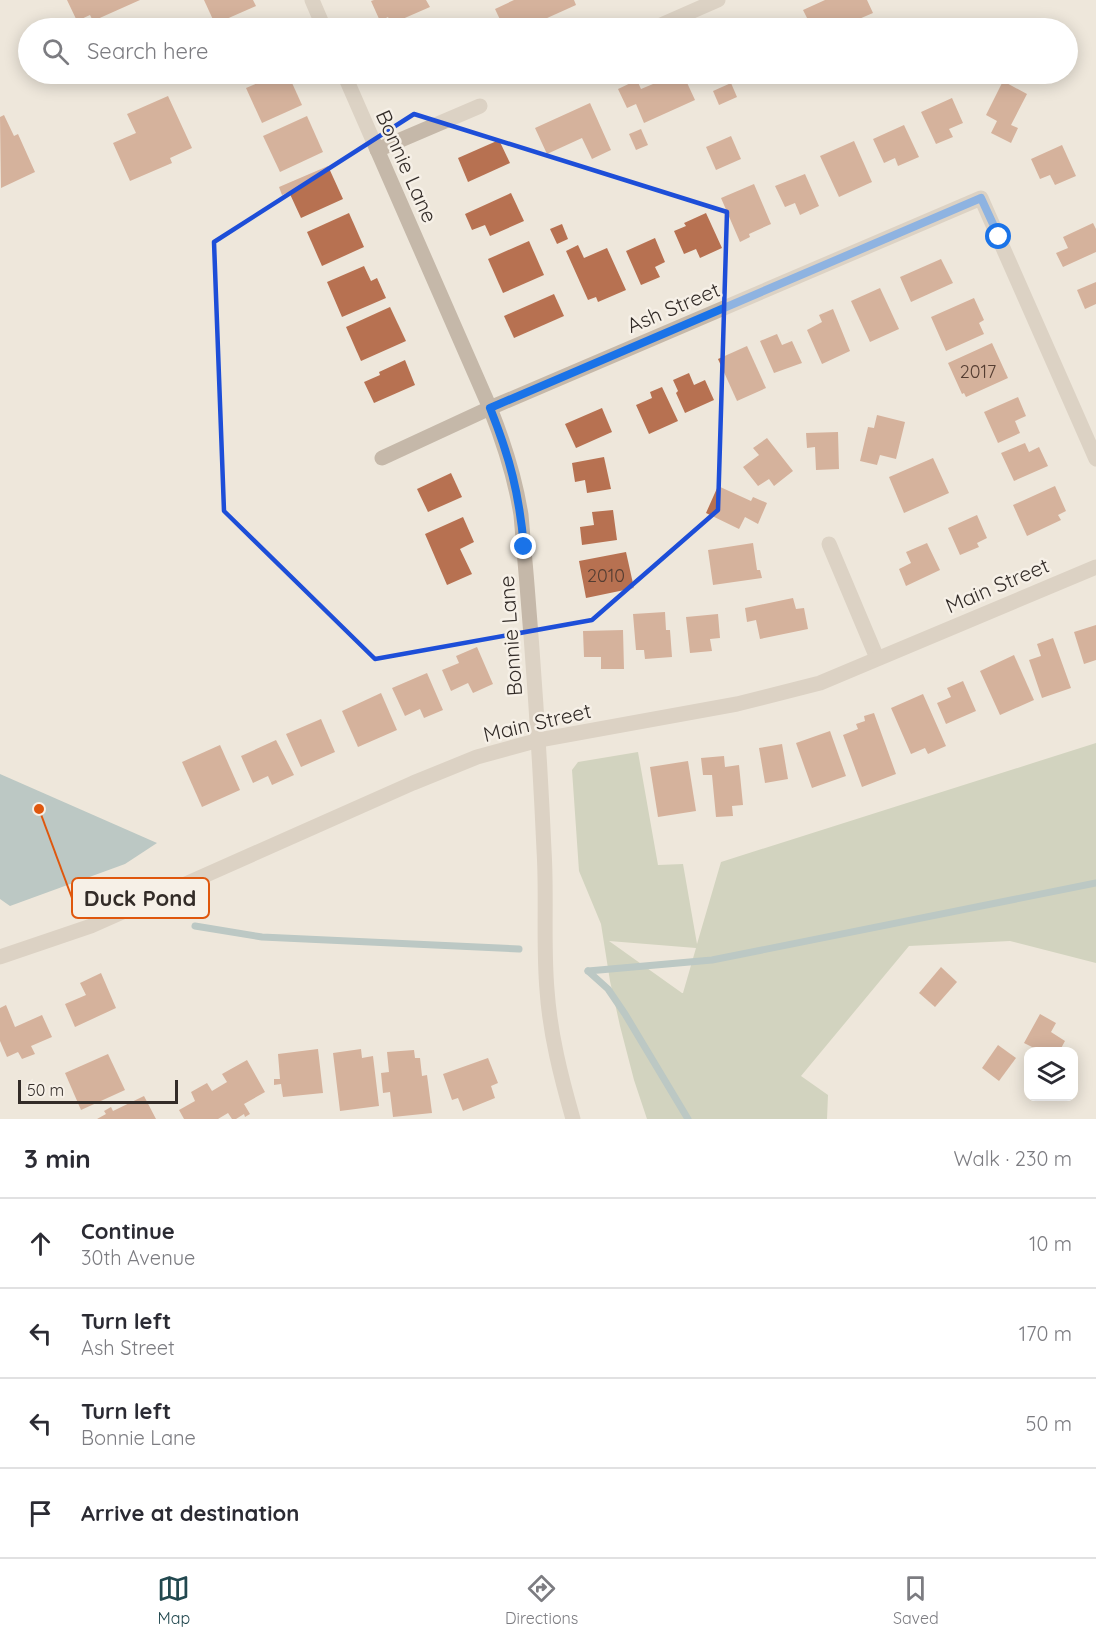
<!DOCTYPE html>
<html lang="en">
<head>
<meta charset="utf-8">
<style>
	body { margin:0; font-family:Quicksand,sans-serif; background:#f7f7f7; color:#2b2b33 }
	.controls { position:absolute; right:18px; bottom:18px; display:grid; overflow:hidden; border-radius:12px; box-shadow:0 3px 15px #0003 }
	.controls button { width:54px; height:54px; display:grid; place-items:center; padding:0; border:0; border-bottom:2px solid #e1e1e2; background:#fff; color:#2b2b33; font:30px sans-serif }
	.scale { position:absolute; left:18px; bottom:15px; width:160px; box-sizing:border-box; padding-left:6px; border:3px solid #332c28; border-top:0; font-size:16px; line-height:21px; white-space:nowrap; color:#332c28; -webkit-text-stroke:4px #f6f0e7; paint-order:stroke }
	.stop { position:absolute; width:18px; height:18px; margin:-14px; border:4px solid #1a73e8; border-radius:50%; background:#fff }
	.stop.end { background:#1a73e8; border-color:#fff; box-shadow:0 2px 6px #0008 }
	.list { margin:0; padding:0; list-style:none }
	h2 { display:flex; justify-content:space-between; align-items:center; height:78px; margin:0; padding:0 24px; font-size:26px }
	h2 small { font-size:20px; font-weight:400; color:#7c7c81 }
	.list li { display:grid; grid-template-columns:39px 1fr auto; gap:18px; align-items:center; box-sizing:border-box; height:90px; padding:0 24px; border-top:2px solid #e1e1e2 }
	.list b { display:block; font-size:22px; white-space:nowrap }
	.list p { margin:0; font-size:20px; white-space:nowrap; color:#7c7c81 }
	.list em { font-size:20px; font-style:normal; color:#7c7c81 }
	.icon { flex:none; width:33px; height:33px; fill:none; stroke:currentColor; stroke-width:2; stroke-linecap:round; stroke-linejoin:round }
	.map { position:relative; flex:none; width:1096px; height:1119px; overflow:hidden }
	.search { position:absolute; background:#fff; box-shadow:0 3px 15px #0003; left:18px; right:18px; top:18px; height:66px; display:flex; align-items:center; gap:15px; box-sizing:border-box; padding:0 21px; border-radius:33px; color:#7c7c81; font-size:22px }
	.sheet { height:438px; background:#fff }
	nav { display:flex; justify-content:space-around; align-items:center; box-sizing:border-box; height:84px; border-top:2px solid #e1e1e2; background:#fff; font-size:16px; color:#7c7c81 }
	nav a { display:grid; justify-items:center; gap:3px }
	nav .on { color:#22484f }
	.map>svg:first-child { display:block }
	.green { fill:#afbb9d; fill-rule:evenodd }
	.water { fill:#7ea2a8 }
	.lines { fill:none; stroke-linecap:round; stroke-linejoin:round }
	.stream { stroke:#7ea2a8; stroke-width:7 }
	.building { fill:#b77151 }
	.minor { stroke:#c5b8a9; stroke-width:15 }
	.tertiary { stroke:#c5b8a9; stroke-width:15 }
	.route { stroke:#1a73e8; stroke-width:8 }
	.marked { fill:none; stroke:#1d4ed8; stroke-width:4.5; stroke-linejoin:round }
	.labels { text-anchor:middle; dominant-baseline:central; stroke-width:5; stroke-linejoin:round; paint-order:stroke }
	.number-label { font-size:18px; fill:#543d32 }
	.street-label { font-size:21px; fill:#332c28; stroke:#f6f0e7 }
	.leader { fill:none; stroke:#df570d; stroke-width:2 }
	.callout-dot { fill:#df570d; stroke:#f6f0e7; stroke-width:2 }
	.callout { fill:#f6f0e7; stroke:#df570d; stroke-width:2 }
	.callout-label { font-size:22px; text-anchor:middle; font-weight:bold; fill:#332c28 }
</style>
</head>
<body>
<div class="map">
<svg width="1096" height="1119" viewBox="0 0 1096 1119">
	<rect width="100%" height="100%" fill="#eee7db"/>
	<path class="green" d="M1096,743V963L1010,941L909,946L801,1076L828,1095L827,1119H647L634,1080L620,1026L610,981L601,924L579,871L572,770L578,762L638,752L658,865L683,864L697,944L721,862ZM609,941L696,948L683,993H682Z"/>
	<polygon class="water" points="0,774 157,843 125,864 10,906 0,899"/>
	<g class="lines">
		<g class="stream">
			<polyline points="195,926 262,937 519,949"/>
			<polyline points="588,971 712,960 1096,883"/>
			<polyline points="588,971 608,989 625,1014 688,1119"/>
		</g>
	</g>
	<g class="building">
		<polygon points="67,0 140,0 93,21 90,15 77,21"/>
		<polygon points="204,0 253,0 256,6 215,24"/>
		<polygon points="374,0 426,0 430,7 391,24 388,17 380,21 371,1"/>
		<polygon points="514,0 574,0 576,5 525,28 504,28 495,9"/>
		<polygon points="825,0 867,0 873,13 852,22 854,28 812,28 803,10"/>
		<polygon points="278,74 288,74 302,105 262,123 246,88"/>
		<polygon points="677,74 683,74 695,100 644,123 636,104 627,108 618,89 637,80 641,89"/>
		<polygon points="1003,81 1027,94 1011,125 1018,128 1011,143 991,133 997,121 986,115"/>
		<polygon points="731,83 737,97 719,105 713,91"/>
		<polygon points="168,96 192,148 170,158 172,163 130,181 113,143 136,133 127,114"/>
		<polygon points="952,98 963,123 949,129 953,137 936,144 921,112"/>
		<polygon points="590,103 611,150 592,159 582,138 547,154 535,128"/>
		<polygon points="4,115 14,136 18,134 35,172 1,188 0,117"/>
		<polygon points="307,116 323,152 280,172 263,136"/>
		<polygon points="904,125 919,157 898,166 895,158 884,163 873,139"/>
		<polygon points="641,129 648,145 636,150 629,134"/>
		<polygon points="731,136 741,159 716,170 706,147"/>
		<polygon points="499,140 510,163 468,182 458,158"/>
		<polygon points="854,141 872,182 839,197 820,156"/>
		<polygon points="1062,145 1076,176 1055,185 1050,175 1040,179 1031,159"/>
		<polygon points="328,166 343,199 301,218 289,192 282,195 279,187"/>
		<polygon points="805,174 819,206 800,215 795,203 785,207 775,186"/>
		<polygon points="754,184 771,224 749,234 750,237 740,242 721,198"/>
		<polygon points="511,193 524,221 490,236 485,225 472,230 465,214"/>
		<polygon points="349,213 364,247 322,266 307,232"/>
		<polygon points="706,213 722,248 700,258 696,249 684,254 674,231 686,226 684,223"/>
		<polygon points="1093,223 1096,229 1096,252 1063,267 1056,253 1068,248 1063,237"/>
		<polygon points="562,224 568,239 557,244 550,229"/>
		<polygon points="655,238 665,262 655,267 660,277 641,285 626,251"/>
		<polygon points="529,241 544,275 503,293 488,259"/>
		<polygon points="578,245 584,258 607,248 626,290 598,302 596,297 588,300 566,251"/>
		<polygon points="941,259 953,283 911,302 900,277"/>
		<polygon points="364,266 371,281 377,278 386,298 342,317 327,282"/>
		<polygon points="1096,282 1096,304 1085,309 1077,290"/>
		<polygon points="880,288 899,329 870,342 851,301"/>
		<polygon points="554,294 564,316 514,338 504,316"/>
		<polygon points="974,298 984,320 979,323 984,334 946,351 931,317"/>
		<polygon points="390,307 406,341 361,361 346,327"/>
		<polygon points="833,309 850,351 822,364 807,330 822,322 819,315"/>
		<polygon points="777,334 782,345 792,341 802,363 774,373 760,341"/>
		<polygon points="992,343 1008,378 966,397 964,393 962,394 948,363"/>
		<polygon points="747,346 766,388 737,401 718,359"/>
		<polygon points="405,360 415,385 374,403 364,382 380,375 379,372"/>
		<polygon points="689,373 694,385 705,380 714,400 685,413 676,393 678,391 673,380"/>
		<polygon points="662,387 678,421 649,434 636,405 652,398 650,392"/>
		<polygon points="1018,397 1026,416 1015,421 1020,433 998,443 984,412"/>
		<polygon points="602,408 612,432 576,448 565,424"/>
		<polygon points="877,415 905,422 896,459 880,455 877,465 860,461 868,427 874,428"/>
		<polygon points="838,432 839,469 816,470 815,447 807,448 806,433"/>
		<polygon points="767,438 793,471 774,486 769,479 758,486 743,467 759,455 753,448"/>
		<polygon points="1025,443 1029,452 1039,447 1048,466 1014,481 1001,453"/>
		<polygon points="604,457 611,489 587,493 585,480 575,482 572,463"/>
		<polygon points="933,458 949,493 904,513 889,477"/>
		<polygon points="451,473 462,497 428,512 417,489"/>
		<polygon points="718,486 751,501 753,497 767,503 758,524 745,517 739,529 706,513"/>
		<polygon points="1055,486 1066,511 1058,515 1061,520 1027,536 1013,505"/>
		<polygon points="613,510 617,540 582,545 580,527 594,525 592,512"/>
		<polygon points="977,515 987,538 977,543 979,547 960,555 948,528"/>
		<polygon points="463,517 474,542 460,549 472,574 447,585 425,534"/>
		<polygon points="753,543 757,570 760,570 762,578 713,585 708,550"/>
		<polygon points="927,543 940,570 906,586 899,569 911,563 906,552"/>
		<polygon points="626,552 634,588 586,598 579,561"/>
		<polygon points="793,598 796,609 804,608 808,629 760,639 756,620 747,622 745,608"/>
		<polygon points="665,612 666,630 670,630 672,657 645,659 644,650 636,650 633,614"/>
		<polygon points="718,614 720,638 710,639 712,651 690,653 686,617"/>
		<polygon points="1096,625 1096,660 1084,664 1074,632"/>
		<polygon points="623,630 624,669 601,669 601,657 584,657 583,631"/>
		<polygon points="1053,638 1071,688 1042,698 1029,660 1041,656 1037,644"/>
		<polygon points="477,647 493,684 473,693 468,683 451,691 442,670 459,663 456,656"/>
		<polygon points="1014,655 1034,700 1000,715 980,671"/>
		<polygon points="427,673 443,710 424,718 420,709 405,716 392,688"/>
		<polygon points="963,681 976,711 946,724 937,703 951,697 947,688"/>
		<polygon points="381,693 397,730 358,747 342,711"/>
		<polygon points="923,694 946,746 928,754 925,748 911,754 891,708"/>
		<polygon points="874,713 896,774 862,787 843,735 858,729 856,724 865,721 864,716"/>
		<polygon points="321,719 335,752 301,767 286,734"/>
		<polygon points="830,731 846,776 812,788 796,743"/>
		<polygon points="276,740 294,775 272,785 268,776 253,783 241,756"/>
		<polygon points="782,744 788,779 765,783 759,748"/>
		<polygon points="220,745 240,790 202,807 182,762"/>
		<polygon points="724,756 725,767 739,765 743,805 732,806 733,816 716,817 712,775 703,775 701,758"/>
		<polygon points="688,761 696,811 658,817 650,767"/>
		<polygon points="941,967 957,982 935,1007 919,993"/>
		<polygon points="101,973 116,1008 75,1027 65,1004 86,995 80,983"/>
		<polygon points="6,1005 15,1027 42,1015 52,1037 31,1046 35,1054 22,1059 18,1052 7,1057 0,1041 0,1008"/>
		<polygon points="1040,1014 1056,1023 1051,1032 1065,1041 1059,1052 1035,1052 1036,1049 1024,1043"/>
		<polygon points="998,1045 1016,1058 999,1081 982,1068"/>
		<polygon points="318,1049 323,1093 283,1097 281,1084 274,1085 274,1079 280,1079 278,1054"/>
		<polygon points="361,1049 362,1058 373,1056 379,1106 340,1111 333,1053"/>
		<polygon points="414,1050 415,1058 420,1058 422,1076 427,1075 432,1113 393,1117 390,1092 383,1093 381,1073 389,1072 387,1052"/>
		<polygon points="108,1054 125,1090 81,1110 65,1073"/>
		<polygon points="488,1058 498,1083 491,1086 495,1098 463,1111 458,1098 452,1100 443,1074"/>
		<polygon points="247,1060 265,1092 244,1104 250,1114 245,1117 244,1114 236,1119 232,1119 228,1113 218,1119 184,1119 179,1110 195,1101 191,1092 207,1083 212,1091 227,1082 222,1074"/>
		<polygon points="144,1096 156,1119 97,1119 106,1114 104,1111 111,1107 113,1111"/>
	</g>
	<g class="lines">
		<g class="minor">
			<polyline points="654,28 718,0"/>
			<polyline points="377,150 480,106"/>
			<polyline points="382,458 490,408 981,198 1096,459"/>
			<polyline points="829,544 877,658"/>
			<polyline points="0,957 91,926 413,783 477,757 539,740 737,704 820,683 1096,567"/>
		</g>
		<g class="tertiary">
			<polyline points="312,0 324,28"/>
			<path d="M344,74L490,408C504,443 515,477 521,515C531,626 539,738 544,850C547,896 543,944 547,990C550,1034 561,1077 573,1119"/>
		</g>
	</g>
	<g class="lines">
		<path class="route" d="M524,547C519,493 510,458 490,408L981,198L999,237"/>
	</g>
	<path d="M0 0H1096V1119H0ZM414,114L727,212L718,510L592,620L375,659L224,511L214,242Z" fill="#eee7db" fill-opacity=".55" fill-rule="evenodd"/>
	<path class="marked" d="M414,114L727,212L718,510L592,620L375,659L224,511L214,242Z"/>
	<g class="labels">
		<g class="number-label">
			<text x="978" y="371">2017</text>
			<text x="606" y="575">2010</text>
		</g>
		<g class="street-label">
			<text transform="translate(407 166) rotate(66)">Bonnie Lane</text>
			<text transform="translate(673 307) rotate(-23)">Ash Street</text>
			<text transform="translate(997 585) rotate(-23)">Main Street</text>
			<text transform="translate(510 636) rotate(-94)">Bonnie Lane</text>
			<text transform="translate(537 722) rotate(-13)">Main Street</text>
		</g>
	</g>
	<path class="leader" d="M39 809L72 898"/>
	<circle class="callout-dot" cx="39" cy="809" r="6"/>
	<rect class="callout" x="72" y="878" width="137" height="40" rx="6"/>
	<g class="callout-label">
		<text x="140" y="906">Duck Pond</text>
	</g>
</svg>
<div class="controls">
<button><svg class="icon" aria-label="layers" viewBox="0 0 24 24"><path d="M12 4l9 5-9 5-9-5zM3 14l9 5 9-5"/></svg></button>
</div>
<div class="scale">50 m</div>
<div class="stop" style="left:999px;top:237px"></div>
<div class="stop end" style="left:524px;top:547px"></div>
<div class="search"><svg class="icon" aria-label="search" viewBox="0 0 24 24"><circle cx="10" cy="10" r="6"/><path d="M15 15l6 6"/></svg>Search here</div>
</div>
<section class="sheet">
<h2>3 min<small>Walk · 230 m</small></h2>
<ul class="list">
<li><svg class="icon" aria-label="ahead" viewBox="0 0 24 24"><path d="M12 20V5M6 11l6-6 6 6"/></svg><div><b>Continue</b><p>30th Avenue</p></div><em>10 m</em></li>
<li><svg class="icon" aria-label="left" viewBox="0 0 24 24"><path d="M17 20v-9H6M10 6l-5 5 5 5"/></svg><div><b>Turn left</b><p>Ash Street</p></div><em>170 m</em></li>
<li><svg class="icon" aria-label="left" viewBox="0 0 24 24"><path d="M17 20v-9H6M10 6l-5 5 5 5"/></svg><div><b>Turn left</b><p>Bonnie Lane</p></div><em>50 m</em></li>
<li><svg class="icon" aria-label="arrive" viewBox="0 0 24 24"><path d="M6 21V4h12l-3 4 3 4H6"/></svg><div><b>Arrive at destination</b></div></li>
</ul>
</section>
<nav>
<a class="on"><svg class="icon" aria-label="map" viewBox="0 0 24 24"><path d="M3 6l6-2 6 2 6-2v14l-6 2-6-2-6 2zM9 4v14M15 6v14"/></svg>Map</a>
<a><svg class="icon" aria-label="directions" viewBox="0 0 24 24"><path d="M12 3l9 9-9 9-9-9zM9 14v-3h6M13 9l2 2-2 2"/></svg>Directions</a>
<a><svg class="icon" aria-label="saved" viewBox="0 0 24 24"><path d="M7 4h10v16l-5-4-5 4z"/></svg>Saved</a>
</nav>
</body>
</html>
